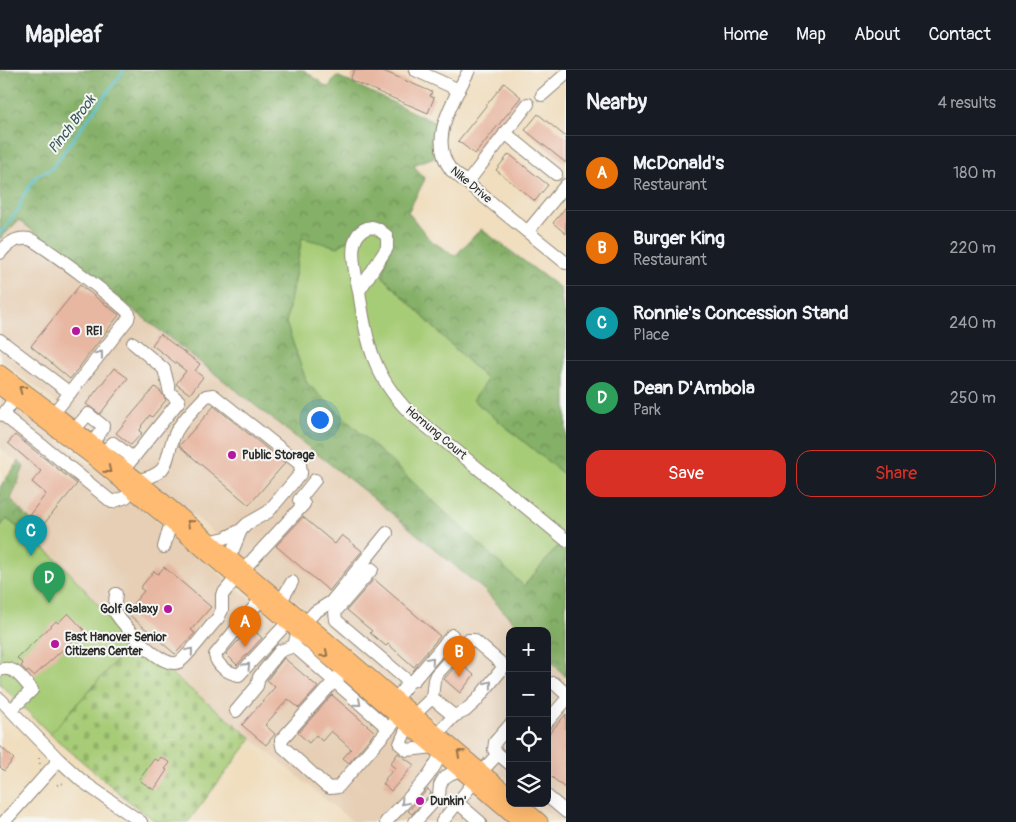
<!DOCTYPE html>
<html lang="en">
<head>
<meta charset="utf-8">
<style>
	body { margin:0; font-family:Pangolin,sans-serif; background:#242831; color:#f1f3f6 }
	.controls { position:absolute; right:15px; bottom:15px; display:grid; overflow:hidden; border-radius:10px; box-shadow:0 5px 20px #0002 }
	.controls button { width:45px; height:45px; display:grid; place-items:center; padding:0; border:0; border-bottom:1px solid #363941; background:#171b24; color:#f1f3f6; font:25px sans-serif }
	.you { position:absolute; left:319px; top:349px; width:18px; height:18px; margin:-12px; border:4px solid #fff; border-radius:50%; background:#1a73e8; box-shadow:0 0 0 8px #1a73e833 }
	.badge { display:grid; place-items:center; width:32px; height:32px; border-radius:50%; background:#d93025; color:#fff; font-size:16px; font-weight:700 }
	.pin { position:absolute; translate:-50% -41px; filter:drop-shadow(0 1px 2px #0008) }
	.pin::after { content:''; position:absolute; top:26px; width:18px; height:15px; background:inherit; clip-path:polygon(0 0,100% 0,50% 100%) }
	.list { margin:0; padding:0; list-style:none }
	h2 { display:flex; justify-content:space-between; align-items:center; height:65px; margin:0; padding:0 20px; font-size:21px }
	h2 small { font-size:16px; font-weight:400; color:#9ea1a6 }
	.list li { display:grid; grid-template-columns:32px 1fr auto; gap:15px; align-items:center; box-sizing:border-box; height:75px; padding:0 20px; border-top:1px solid #363941 }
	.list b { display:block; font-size:19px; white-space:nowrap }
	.list p { margin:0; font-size:16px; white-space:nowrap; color:#9ea1a6 }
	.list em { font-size:16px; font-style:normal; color:#9ea1a6 }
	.actions { display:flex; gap:10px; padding:15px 20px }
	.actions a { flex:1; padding:11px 0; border:1px solid #d93025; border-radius:15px; text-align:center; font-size:18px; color:#d93025 }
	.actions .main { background:#d93025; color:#fff }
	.icon { flex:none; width:28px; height:28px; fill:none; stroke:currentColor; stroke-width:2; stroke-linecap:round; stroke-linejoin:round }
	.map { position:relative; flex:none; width:566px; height:752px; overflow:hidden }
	header { display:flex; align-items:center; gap:30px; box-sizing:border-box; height:70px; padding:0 25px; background:#171b24; border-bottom:1px solid #363941 }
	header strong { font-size:24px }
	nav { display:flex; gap:28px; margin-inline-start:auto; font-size:18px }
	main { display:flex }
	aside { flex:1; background:#171b24 }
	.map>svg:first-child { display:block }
	.built { fill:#e6cfb5 }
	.green { fill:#a7cc77; stroke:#697c51 }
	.forest { fill:url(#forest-crowns); stroke:#586e4a }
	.cemetery { fill:url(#cemetery-stones); stroke:#697c51 }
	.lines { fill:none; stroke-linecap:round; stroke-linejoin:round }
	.stream { stroke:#54c0ce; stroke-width:2.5 }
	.building { fill:#e8b7a2 }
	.minor-casing { stroke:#8e8475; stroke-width:14 }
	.major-casing { stroke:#8e8475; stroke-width:17 }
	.path { stroke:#8e8475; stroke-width:2; stroke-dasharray:1 4; stroke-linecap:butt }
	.minor { stroke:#fff; stroke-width:12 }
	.major { stroke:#ffbb71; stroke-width:15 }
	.oneway { stroke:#a0a0a0 }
	.oneway2 { stroke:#95734e }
	.poi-dot { fill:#b5179e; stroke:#f6f6f2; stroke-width:2 }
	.labels { text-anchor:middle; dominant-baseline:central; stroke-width:4; stroke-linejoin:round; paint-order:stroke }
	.street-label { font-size:12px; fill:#2b2b2b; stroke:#f6f6f2 }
	.poi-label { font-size:12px; font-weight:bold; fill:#2b2b2b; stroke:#f6f6f2; text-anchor:start }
	.water-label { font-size:14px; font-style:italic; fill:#37585c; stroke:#f6f6f2 }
</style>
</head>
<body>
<header>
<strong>Mapleaf</strong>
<nav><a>Home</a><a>Map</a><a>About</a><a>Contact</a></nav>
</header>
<main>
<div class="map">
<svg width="566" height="752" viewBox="0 0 566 752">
	<defs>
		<pattern id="forest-crowns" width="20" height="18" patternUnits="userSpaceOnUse" patternTransform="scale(1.25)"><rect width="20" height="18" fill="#85b068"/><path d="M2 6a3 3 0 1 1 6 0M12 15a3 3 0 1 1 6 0" fill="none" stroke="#6d8f56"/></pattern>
		<pattern id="cemetery-stones" width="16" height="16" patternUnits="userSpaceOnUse" patternTransform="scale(1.25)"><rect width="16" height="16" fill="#a7cc77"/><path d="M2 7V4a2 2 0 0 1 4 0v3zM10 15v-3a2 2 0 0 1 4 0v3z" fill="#90af67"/></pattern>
	</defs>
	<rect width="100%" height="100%" fill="#f6f6f2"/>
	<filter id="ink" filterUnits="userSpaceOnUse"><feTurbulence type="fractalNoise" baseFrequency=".02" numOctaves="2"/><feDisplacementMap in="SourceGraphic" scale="10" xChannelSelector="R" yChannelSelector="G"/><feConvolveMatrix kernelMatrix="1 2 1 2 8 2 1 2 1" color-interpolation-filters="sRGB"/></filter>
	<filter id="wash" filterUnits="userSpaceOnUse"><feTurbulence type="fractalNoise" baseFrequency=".0096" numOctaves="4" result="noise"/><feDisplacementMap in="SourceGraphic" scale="20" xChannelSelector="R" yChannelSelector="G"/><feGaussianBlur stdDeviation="1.12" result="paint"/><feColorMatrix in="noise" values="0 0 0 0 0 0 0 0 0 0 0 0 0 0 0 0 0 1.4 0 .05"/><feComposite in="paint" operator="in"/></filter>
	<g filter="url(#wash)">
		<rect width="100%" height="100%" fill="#f0debf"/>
		<g class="built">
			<polygon points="19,149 372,427 484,520 522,561 510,561 510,711 466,677 302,536 109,375 0,288 0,169"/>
			<polygon points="0,328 70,378 515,752 353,752 210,634 132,573 62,494 34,470 41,461 11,429 24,397 0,378"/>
			<polygon points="547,587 566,607 566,752 560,752 537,733 547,733"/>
		</g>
		<g class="green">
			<polygon points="374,152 390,167 383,207 487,310 473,330 566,406 566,470 564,469 524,516 306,313 286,253 302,167"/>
			<polygon points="7,449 34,470 62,494 132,573 50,664 0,614 0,456"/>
		</g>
		<g class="forest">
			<polygon points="0,0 304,0 328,18 337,6 444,57 442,84 413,95 425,109 408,142 430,170 455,186 481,159 560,218 563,241 566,244 566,406 473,330 487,310 383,207 390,167 374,152 338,177 302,168 286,253 307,313 524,516 564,469 566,470 566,607 547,587 547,561 522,561 484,520 372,427 19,150 0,169"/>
			<polygon points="19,391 24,397 11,429 41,461 34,470 7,449 0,457 0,417"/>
		</g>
		<polygon class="cemetery" points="132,573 252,668 188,752 157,752 131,733 50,664"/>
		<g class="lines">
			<polyline class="stream" points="0,164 20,137 22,128 37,105 51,99 124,0"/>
		</g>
		<g id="blocks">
			<g class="building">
				<polygon points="354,0 381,0 432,22 430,26 434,28 428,43 350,10"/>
				<polygon points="504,13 521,27 475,84 458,71"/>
				<polygon points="538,44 566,67 566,93 525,60"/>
				<polygon points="509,84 548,115 535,131 496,100"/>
				<polygon points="566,137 566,164 553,153"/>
				<polygon points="80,215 119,245 70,309 31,276"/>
				<polygon points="160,264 200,294 195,301 203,307 190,324 176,314 186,301 152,275"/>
				<polygon points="114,298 128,308 100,344 86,334"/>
				<polygon points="155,317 161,322 166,330 152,347 150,345 141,356 142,357 139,361 142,363 131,375 116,363"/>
				<polygon points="214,336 285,393 249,435 179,376"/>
				<polygon points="15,365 77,414 43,455 30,444 46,424 32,412 41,401 8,373"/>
				<polygon points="303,447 335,474 342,465 362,481 329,521 276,476"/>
				<polygon points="164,497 211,537 191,560 195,563 175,584 126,542 144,521 140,518 154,501 158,504"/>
				<polygon points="374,509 440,566 414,597 388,574 386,576 370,563 372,561 347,540"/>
				<polygon points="68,543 84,560 34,606 28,601 27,602 21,596 23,594 17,588 56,551 58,553"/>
				<polygon points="251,557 262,568 237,595 226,584"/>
				<polygon points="284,588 318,617 299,638 288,629 265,655 275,664 266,675 242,655 275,617 267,610"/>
				<polygon points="459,592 474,605 460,623 444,609"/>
				<polygon points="332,625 375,662 349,693 343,688 351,679 331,661 322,671 316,665 309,673 298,663"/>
				<polygon points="566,644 566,719 547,703 547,666"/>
				<polygon points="0,676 14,689 4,701 0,697"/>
				<polygon points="398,683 414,695 391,721 383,714 386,710 385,709 395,698 390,694"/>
				<polygon points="161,687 170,693 165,699 167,700 154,720 139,710 154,689 158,691"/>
				<polygon points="428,719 431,723 412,744 408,741"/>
			</g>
		</g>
	</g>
	<g filter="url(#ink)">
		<use href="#blocks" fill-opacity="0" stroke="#8e8475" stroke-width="1"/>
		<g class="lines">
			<g class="minor-casing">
				<g id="minor">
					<polyline points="415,0 459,20"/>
					<path d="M469,0C454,31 427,68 451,100L566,193"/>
					<polyline points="542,25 566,4"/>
					<polyline points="505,63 556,104"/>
					<polyline points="467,113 528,34"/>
					<path d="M372,157L378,159L387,166V178L359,221C355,202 343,161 372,157Z"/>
					<polyline points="528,161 566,115"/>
					<path d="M0,183C7,174 17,167 29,169C37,170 126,237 129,244L128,249L54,343"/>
					<path d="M359,221C366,271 373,306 410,343L566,470"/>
					<polyline points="0,270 70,323"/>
					<polyline points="15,328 3,345 53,384 112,432 126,427 132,420"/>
					<polyline points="75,359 88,344 103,356 102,360 92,373"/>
					<polyline points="104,382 113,373 133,388"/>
					<polyline points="125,398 179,331 170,323 164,299 133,273"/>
					<path d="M138,410C174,403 163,389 176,362C183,349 196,337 206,326L213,325L300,394L301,403L268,442L247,454L241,460"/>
					<polyline points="299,430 315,410"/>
					<polyline points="212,471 225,468 241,460 230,487"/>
					<polyline points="164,477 171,452"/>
					<polyline points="244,499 304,434"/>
					<polyline points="372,499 335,542 336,550 409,612"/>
					<path d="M116,524L114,541C122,553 162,601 179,592C187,588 210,556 218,548L222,540V525L236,508"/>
					<path d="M261,529L215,585C217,596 228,603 239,605L288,552"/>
					<polyline points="281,531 292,512"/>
					<polyline points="306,552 315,542 331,532 387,463"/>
					<polyline points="298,560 294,576 389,659"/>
					<path d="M0,600C14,594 24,611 32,620L11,640"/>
					<polyline points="344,600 281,670 282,676 326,716 330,718 338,717 399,647"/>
					<polyline points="547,614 554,613 566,624"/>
					<polyline points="432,628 454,646"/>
					<polyline points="0,629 59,690 82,711 141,752"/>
					<polyline points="396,629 409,612 414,610 452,565"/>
					<polyline points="236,641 257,616 259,607 280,581 294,576"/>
					<polyline points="415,644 432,628 434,610 436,605 468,570 474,570 502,594 502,599 476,631 465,641 454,646 437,664"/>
					<polyline points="547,652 566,630"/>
					<polyline points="408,655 400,674 407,680 434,677"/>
					<polyline points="498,684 510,694"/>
					<polyline points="481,702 498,684 494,680 495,672 510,655"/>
					<polyline points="547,726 566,742"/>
					<polyline points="458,733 480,752"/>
					<polyline points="4,752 59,690"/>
					<path d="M386,752C405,731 431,709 441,683"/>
					<polyline points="415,752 439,726 440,715 444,708 450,704 460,700"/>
					<polyline points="442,752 474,712"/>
				</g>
			</g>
			<g class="major-casing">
				<g id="major">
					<polyline points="0,303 59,347 138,410 510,726"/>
					<polyline points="0,317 90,385 171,452 521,752"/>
					<polyline points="518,733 540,752"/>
				</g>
			</g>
			<g class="path">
				<polyline points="39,688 40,696"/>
				<polyline points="57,715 64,713"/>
			</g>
			<use href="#minor" class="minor"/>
			<use href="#major" class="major"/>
		</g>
		<defs><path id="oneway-chevron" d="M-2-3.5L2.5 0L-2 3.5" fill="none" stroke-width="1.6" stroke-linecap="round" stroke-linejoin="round" transform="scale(1.25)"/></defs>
		<g class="oneway">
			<use href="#oneway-chevron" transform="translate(100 284) rotate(-52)"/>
			<use href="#oneway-chevron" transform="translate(190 581) rotate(-50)"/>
			<use href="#oneway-chevron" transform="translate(431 590) rotate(-49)"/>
			<use href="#oneway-chevron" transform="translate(247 596) rotate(-47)"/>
			<use href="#oneway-chevron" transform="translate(489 614) rotate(-51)"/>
			<use href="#oneway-chevron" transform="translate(358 633) rotate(41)"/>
			<use href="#oneway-chevron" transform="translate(404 732) rotate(132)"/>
		</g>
		<g class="oneway2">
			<use href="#oneway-chevron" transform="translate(22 319) rotate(-143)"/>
			<use href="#oneway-chevron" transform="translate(108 400) rotate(39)"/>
			<use href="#oneway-chevron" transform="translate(190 453) rotate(-140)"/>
			<use href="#oneway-chevron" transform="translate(325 584) rotate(40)"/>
			<use href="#oneway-chevron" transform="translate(460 683) rotate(-139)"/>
		</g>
	</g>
	<g class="poi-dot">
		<circle cx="76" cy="261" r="5"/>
		<circle cx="232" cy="385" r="5"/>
		<circle cx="168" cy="539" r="5"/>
		<circle cx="55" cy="574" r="5"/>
		<circle cx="420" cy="731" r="5"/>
	</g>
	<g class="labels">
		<g class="street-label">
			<text transform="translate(471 115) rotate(40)">Nike Drive</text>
			<text transform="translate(436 363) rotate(40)">Hornung Court</text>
		</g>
		<g class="poi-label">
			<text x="86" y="261">REI</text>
			<text x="242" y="385">Public Storage</text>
			<text x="158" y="539" text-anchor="end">Golf Galaxy</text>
			<text x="65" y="567">East Hanover Senior<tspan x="65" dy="14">Citizens Center</tspan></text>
			<text x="430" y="731">Dunkin'</text>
		</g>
		<g class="water-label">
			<text transform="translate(72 54) rotate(-53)">Pinch Brook</text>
		</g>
	</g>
</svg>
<div class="controls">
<button>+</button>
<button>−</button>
<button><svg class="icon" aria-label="locate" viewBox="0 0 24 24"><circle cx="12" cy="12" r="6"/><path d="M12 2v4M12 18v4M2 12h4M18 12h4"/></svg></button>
<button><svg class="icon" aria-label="layers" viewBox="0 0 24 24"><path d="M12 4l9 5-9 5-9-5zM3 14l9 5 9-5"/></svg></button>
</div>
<div class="you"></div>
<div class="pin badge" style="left:245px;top:577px;background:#e8710a">A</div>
<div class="pin badge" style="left:459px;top:607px;background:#e8710a">B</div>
<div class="pin badge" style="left:31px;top:486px;background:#0f9aa8">C</div>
<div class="pin badge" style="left:49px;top:533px;background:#2e9e5b">D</div>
</div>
<aside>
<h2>Nearby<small>4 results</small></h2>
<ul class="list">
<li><span class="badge" style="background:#e8710a">A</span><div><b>McDonald's</b><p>Restaurant</p></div><em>180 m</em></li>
<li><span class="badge" style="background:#e8710a">B</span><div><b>Burger King</b><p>Restaurant</p></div><em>220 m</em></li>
<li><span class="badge" style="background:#0f9aa8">C</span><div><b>Ronnie's Concession Stand</b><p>Place</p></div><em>240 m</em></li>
<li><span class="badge" style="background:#2e9e5b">D</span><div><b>Dean D'Ambola</b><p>Park</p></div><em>250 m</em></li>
</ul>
<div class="actions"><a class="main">Save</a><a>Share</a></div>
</aside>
</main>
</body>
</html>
